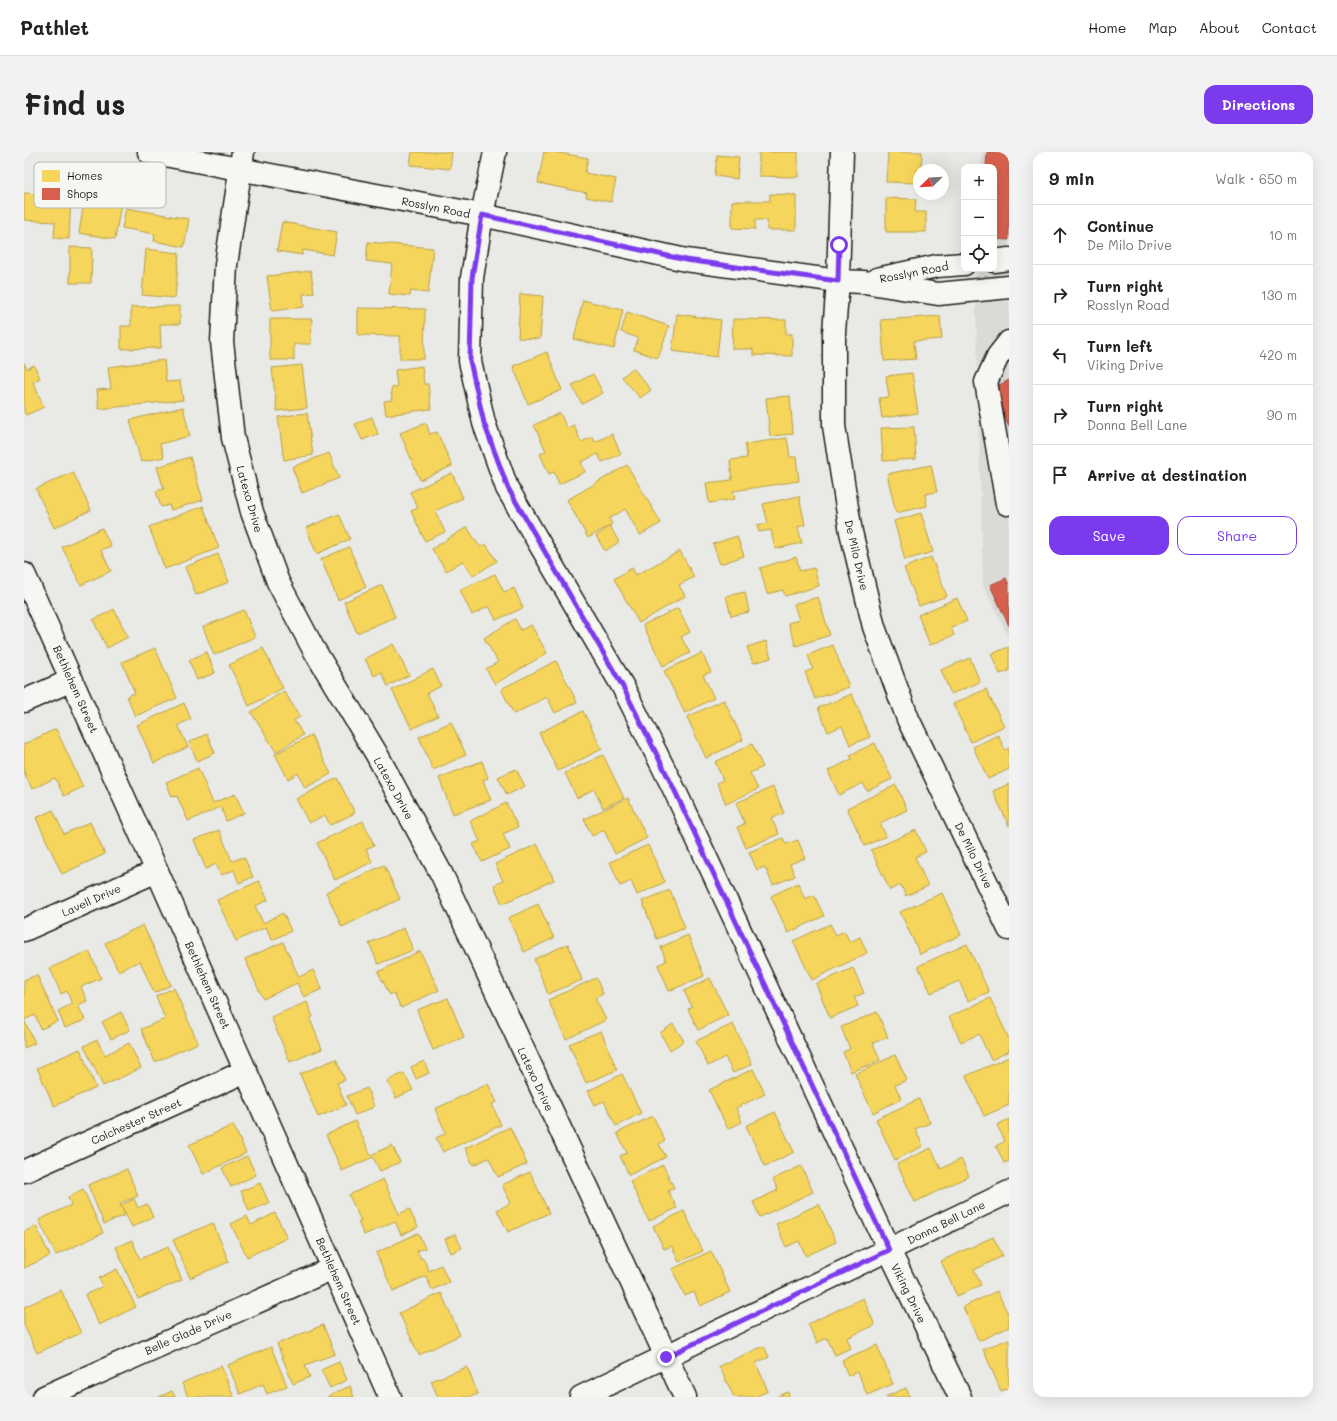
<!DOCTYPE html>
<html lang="en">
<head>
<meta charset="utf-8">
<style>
	body { margin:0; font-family:Mali,sans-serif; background:#f2f2f2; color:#222 }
	.controls { position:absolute; right:12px; top:12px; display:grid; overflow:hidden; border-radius:8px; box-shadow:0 4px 16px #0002 }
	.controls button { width:36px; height:36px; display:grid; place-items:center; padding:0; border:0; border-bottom:1px solid #e0e0e0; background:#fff; color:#222; font:20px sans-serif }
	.compass { position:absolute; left:889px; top:12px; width:36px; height:36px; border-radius:50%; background:#fff; box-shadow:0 4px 16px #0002; rotate:246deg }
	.stop { position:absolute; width:12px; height:12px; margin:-9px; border:3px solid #7c3aed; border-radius:50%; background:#fff }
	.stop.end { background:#7c3aed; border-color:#fff; box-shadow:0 1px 4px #0008 }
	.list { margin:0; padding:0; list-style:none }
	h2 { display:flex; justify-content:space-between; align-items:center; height:52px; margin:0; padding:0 16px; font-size:17px }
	h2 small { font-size:13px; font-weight:400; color:#767676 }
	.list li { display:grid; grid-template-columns:26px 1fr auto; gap:12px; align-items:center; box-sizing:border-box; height:60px; padding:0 16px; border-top:1px solid #e0e0e0 }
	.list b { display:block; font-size:15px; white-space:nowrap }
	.list p { margin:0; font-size:13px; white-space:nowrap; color:#767676 }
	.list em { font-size:13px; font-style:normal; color:#767676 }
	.actions { display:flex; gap:8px; padding:12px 16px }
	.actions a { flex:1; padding:9px 0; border:1px solid #7c3aed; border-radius:12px; text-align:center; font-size:14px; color:#7c3aed }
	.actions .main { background:#7c3aed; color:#fff }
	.icon { flex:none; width:22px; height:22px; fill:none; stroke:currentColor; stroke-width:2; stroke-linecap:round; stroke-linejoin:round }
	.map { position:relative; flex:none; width:985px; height:1245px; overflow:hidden; border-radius:12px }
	header { display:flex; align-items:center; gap:24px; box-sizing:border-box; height:56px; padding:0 20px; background:#fff; border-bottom:1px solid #e0e0e0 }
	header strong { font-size:19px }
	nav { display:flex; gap:22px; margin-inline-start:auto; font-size:14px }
	.intro { display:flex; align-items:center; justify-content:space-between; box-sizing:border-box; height:96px; padding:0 24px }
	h1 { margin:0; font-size:28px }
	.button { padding:10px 18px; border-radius:12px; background:#7c3aed; color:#fff; font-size:14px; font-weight:700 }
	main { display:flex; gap:24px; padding:0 24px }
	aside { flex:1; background:#fff; border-radius:12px; box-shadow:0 4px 16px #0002 }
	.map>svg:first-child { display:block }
	.built { fill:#dadad6 }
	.homes { fill:#f6d55c; stroke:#b59e49 }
	.shops { fill:#d6604d; stroke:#9e4c3e }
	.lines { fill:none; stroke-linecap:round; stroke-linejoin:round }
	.minor-casing { stroke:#1c1c1c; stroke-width:25 }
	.minor { stroke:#f6f6f2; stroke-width:22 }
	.route { stroke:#7c3aed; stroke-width:5 }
	.labels { text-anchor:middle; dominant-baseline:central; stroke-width:4; stroke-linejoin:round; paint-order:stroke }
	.street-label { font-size:11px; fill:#1c1c1c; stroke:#f6f6f2 }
	.key { fill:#f6f6f2; stroke:#b5b5b2; stroke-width:1 }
	.key-label { font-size:11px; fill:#1c1c1c }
</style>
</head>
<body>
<header>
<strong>Pathlet</strong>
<nav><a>Home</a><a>Map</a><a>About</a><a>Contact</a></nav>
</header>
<div class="intro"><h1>Find us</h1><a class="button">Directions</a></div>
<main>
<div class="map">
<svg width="985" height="1245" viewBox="0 0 985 1245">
	<rect width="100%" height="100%" fill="#e9e9e5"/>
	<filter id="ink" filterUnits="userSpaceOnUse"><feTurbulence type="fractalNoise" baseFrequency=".025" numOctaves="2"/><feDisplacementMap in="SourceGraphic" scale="8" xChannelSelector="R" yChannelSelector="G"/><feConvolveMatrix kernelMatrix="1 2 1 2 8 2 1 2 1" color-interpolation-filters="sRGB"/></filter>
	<g filter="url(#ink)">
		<polygon class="built" points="958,0 985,0 985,486 959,433 952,157 954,117 970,117 970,15 957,15"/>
		<g class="homes">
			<polygon points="388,0 428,0 426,17 386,13"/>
			<polygon points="520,0 530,0 564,6 561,21 592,27 587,50 562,45 563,41 514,31"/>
			<polygon points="735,0 774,0 774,25 735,24"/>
			<polygon points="864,0 898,0 897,18 893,18 892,31 862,30"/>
			<polygon points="693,3 715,5 713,27 691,24"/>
			<polygon points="0,41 47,44 45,87 30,86 31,70 0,68"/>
			<polygon points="746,42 772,43 772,78 743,78 743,68 731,68 731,77 708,76 708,49 746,49"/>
			<polygon points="61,44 97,51 91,87 55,81"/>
			<polygon points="862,46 892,47 891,60 902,60 902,80 862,80"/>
			<polygon points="102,56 165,67 160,95 130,89 131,82 98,76"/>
			<polygon points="258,70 313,80 309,103 279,98 278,103 253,99"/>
			<polygon points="344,90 409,96 404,141 387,139 386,144 365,142 368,112 342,109"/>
			<polygon points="46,95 68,96 67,131 46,131"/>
			<polygon points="122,97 155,101 151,146 118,143"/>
			<polygon points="287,119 290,141 279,142 280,155 248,159 243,124"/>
			<polygon points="496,142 519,144 516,187 494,186"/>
			<polygon points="559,148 599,158 590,197 550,187"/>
			<polygon points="156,154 156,172 136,172 137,196 97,197 97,174 107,174 107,155"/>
			<polygon points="334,156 401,157 400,207 376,207 376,184 334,183"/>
			<polygon points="603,160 645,174 634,206 610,198 614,186 597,180"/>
			<polygon points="653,162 697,168 693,205 648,199"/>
			<polygon points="916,164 918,187 890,189 892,207 860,209 857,168"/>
			<polygon points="246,167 288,167 287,192 270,192 270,208 246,208"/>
			<polygon points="709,167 762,168 762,182 768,182 768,204 729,203 729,197 708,197"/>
			<polygon points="523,200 538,238 504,252 489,214"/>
			<polygon points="140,208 142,230 156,229 159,248 75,257 73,238 87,237 84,215"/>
			<polygon points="0,211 3,217 10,213 16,226 9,230 20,255 2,263 0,259"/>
			<polygon points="278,213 283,256 253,259 248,216"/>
			<polygon points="398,214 400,232 404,232 407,257 362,263 360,249 368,248 367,236 373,235 371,218"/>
			<polygon points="609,216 627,238 616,246 598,225"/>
			<polygon points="888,221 894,261 858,266 855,246 865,245 862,224"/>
			<polygon points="569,222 579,241 558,252 548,233"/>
			<polygon points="766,244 769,282 746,284 742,246"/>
			<polygon points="159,255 166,284 136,292 140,305 117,310 106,268"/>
			<polygon points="283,261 289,303 260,308 254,265"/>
			<polygon points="536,261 543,276 550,273 557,290 569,285 571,290 588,282 597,302 578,310 574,302 557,310 561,320 535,332 530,320 525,322 516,302 522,299 510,273"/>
			<polygon points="348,265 354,282 338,288 331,272"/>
			<polygon points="402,271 406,282 413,280 428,314 396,328 376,281"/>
			<polygon points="890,275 892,307 859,309 857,276"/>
			<polygon points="763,286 766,305 772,305 775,329 709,339 711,347 685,351 682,331 708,328 706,308 723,306 721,292"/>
			<polygon points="305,301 315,326 278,341 268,315"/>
			<polygon points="166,305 179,348 147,358 145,353 137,355 132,339 140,337 133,315"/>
			<polygon points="603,313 637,371 616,383 601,357 585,367 588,372 564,386 543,348"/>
			<polygon points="907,313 913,340 901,342 903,354 872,361 863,322"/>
			<polygon points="49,320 67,358 30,376 12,337"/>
			<polygon points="428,321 439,346 411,359 421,380 401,389 387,359 394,356 386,340"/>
			<polygon points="775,344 781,373 774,375 778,391 751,397 747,378 735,380 733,373 744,371 739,352"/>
			<polygon points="179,354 195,396 141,417 125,375"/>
			<polygon points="897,361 909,400 881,408 870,369"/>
			<polygon points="315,362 326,387 293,402 282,376"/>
			<polygon points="586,374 595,390 581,399 572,384"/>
			<polygon points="443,375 456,395 462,392 473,409 449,424 439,409 422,419 408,397"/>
			<polygon points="78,376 87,394 77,398 87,419 57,433 38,395"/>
			<polygon points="713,384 720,404 696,412 689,392"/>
			<polygon points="325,395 342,435 314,448 297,407"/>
			<polygon points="656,399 670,425 655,433 661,444 615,471 590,427 608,416 612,423"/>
			<polygon points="194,402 205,430 172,443 161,415"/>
			<polygon points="772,405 776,419 790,416 795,434 761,444 759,438 743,442 736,416"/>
			<polygon points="907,405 923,444 895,454 880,416"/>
			<polygon points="471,422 480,440 490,436 499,456 472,468 465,454 448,463 436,438"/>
			<polygon points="358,433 371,465 333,481 320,450"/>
			<polygon points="721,440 725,460 707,464 702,444"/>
			<polygon points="794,445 806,483 772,494 764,471 775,468 770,452"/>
			<polygon points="933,446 943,469 927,476 930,483 906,493 894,463"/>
			<polygon points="654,456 666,480 657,485 666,501 639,514 619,473"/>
			<polygon points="90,457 104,485 83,496 69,468"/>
			<polygon points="220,458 231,485 190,503 179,475"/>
			<polygon points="491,467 497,478 507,473 523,501 471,532 462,517 474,510 460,486"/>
			<polygon points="742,489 747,506 729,511 723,495"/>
			<polygon points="369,492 385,523 364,534 357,520 350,524 341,507"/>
			<polygon points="809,493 825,535 791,547 781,520 789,517 784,503"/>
			<polygon points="985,495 985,519 976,522 967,502"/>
			<polygon points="131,496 153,546 111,564 103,544 111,541 98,510"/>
			<polygon points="239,496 259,536 225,554 205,513"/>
			<polygon points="183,500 191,521 173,528 165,508"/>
			<polygon points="678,501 687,520 679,523 690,546 661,561 640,519"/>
			<polygon points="946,506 956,530 927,542 917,518"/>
			<polygon points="532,509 553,550 531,561 523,545 490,562 477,537"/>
			<polygon points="409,517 417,534 403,541 414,564 388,577 368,538"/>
			<polygon points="962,537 980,574 947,590 929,552"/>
			<polygon points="260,539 276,565 270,568 279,583 252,600 227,560"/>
			<polygon points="828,542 846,585 826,593 818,574 804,580 794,556"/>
			<polygon points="700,548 719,588 682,606 663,565"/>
			<polygon points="160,551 167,567 154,573 164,595 130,611 113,573"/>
			<polygon points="559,559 578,597 534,619 515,581"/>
			<polygon points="427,570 442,603 409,618 395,585"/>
			<polygon points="32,577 59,635 40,644 31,626 8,637 0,620 0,592"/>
			<polygon points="183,582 191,601 173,609 165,590"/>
			<polygon points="287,583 307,622 281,636 274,621 264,627 251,602"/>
			<polygon points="974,583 981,598 985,596 985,617 964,627 949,595"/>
			<polygon points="851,591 868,627 843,639 839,631 815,643 804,619 828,607 826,603"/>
			<polygon points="728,592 739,615 726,621 734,637 702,652 693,631 699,628 691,610"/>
			<polygon points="579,603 600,646 579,656 570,637 553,646 541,621"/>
			<polygon points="458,609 464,626 459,628 467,648 429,662 415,626"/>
			<polygon points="174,616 189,651 211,642 220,661 202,669 197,655 164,669 153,644 148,645 142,630"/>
			<polygon points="492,617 501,634 483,643 474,625"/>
			<polygon points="313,626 331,661 306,673 301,663 285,671 272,647"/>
			<polygon points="985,632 985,674 969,639"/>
			<polygon points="872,633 883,658 856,671 862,684 841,694 823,656"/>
			<polygon points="749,635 760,661 747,666 755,682 722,696 713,675 721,672 712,651"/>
			<polygon points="604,646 623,686 591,702 580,678 568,684 560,667"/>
			<polygon points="482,651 494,675 479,682 486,697 458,710 449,692 456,689 446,669"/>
			<polygon points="29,658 40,682 66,670 81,702 38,722 12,666"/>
			<polygon points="339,669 350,693 342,697 348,710 311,728 293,691"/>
			<polygon points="195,678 208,709 220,705 229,725 215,731 210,718 197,723 192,712 182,717 170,688"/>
			<polygon points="892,678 902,700 891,705 904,734 882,744 877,733 866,738 847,698"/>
			<polygon points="759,686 762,692 774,688 781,706 766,712 771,724 749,733 741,715 733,718 725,700"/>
			<polygon points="513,692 530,728 478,752 470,733 479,729 471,712"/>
			<polygon points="624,693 641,730 613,743 607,729 596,734 586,710"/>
			<polygon points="360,713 376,747 318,775 302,740"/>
			<polygon points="235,729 244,748 231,754 239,771 259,761 267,779 248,788 242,775 212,789 193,748"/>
			<polygon points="774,731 781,747 790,743 800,764 764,781 747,744"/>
			<polygon points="646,738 661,776 633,787 618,749"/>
			<polygon points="918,741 937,783 896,802 876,760"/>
			<polygon points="514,752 530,786 500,800 484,766"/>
			<polygon points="806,772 812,783 820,779 826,790 836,785 843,801 788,828 769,789"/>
			<polygon points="119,773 147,833 130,841 116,809 94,819 81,791"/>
			<polygon points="380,776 389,798 354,812 345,791"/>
			<polygon points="664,783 680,824 645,839 634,813 642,809 637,795"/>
			<polygon points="259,790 275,825 289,818 298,837 280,845 273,831 239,847 221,807"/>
			<polygon points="544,792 558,828 524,842 510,807"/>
			<polygon points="943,792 965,840 944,849 935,829 907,841 894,814"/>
			<polygon points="65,799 77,826 57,835 63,849 54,853 61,868 41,876 34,859 48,852 43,839 37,842 26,816"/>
			<polygon points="396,799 415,838 377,856 370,841 366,843 354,820"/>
			<polygon points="829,816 840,841 830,845 834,854 806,866 792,832"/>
			<polygon points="13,823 34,869 17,877 11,863 0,868 11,891 0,896 0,828"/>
			<polygon points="572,826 579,842 571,846 582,868 542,887 524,848"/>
			<polygon points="686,826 704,863 674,878 664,857 668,855 660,839"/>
			<polygon points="150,836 174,891 131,910 117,877 141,867 132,844"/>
			<polygon points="424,846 440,885 409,898 393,858"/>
			<polygon points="966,846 985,887 985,899 967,908 955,882 937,890 925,865"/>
			<polygon points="283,850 289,865 286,867 298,897 266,910 247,865"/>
			<polygon points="97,860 106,878 87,887 78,870"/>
			<polygon points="853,860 864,885 849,891 856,908 827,920 819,900 826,897 817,875"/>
			<polygon points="649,872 660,889 646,898 636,881"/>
			<polygon points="709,872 728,912 709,921 701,905 684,914 672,889"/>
			<polygon points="577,879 593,918 562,931 545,892"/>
			<polygon points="73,888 81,903 105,891 117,916 79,934 60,894"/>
			<polygon points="56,897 72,936 30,954 13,916"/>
			<polygon points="871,903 883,928 871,933 877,947 849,961 831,922"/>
			<polygon points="985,905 985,953 960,964 942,924"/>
			<polygon points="312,907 321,928 313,931 322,953 294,965 276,922"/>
			<polygon points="400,909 405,921 392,927 387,915"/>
			<polygon points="729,917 741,942 712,956 718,970 704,977 685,938"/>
			<polygon points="380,921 389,938 372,946 363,929"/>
			<polygon points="598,922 617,961 592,974 580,949 571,953 564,939"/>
			<polygon points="464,932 473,950 468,952 477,973 419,1000 412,986 422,981 411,957"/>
			<polygon points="343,936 350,955 331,963 323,944"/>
			<polygon points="895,947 906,971 891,977 899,994 871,1008 852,967"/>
			<polygon points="751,960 770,1000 741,1014 722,974"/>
			<polygon points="629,964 641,989 635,992 642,1005 605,1023 596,1004 603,1001 593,981"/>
			<polygon points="985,967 985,1009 980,1011 972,994 981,989 973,973"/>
			<polygon points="331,969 347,1003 368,993 376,1010 356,1019 349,1005 318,1019 302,983"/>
			<polygon points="209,973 222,1001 179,1022 165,993"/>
			<polygon points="486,975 503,1012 474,1025 465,1006 449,1013 441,996"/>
			<polygon points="907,996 917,1017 937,1007 945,1024 891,1050 873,1012"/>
			<polygon points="223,1004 232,1023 207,1035 198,1016"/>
			<polygon points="639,1013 650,1036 644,1039 653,1056 625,1069 606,1029"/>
			<polygon points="777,1014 789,1040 736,1065 729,1050 754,1038 749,1027"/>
			<polygon points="103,1017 114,1044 96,1051 101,1063 80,1072 64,1033"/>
			<polygon points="506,1020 525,1061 484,1080 473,1058 487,1051 478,1033"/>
			<polygon points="359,1027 375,1062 385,1057 394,1075 377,1083 371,1069 340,1083 334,1070 337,1069 325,1043"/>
			<polygon points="236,1031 245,1051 225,1059 217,1039"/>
			<polygon points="59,1037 79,1081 32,1103 15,1068 47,1053 44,1045"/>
			<polygon points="110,1047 114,1056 123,1052 129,1065 108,1075 97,1053"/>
			<polygon points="795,1052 812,1090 782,1104 775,1089 762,1095 752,1072"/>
			<polygon points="660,1059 679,1099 655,1110 648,1094 640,1097 629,1074"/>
			<polygon points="251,1061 263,1086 223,1105 207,1072 223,1064 227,1073"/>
			<polygon points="189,1071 205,1110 166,1126 149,1088"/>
			<polygon points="12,1074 26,1104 0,1116 0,1080"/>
			<polygon points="394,1081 401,1096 393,1099 397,1107 399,1106 405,1119 417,1113 425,1130 408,1138 402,1124 369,1139 352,1101"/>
			<polygon points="431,1082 438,1096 427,1101 421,1087"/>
			<polygon points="969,1085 979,1104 950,1118 957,1133 933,1144 917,1109"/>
			<polygon points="108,1088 116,1107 144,1095 158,1128 114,1147 92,1095"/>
			<polygon points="687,1099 706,1140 676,1154 670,1140 661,1144 648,1117"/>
			<polygon points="93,1117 112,1155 75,1173 61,1143 79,1134 75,1126"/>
			<polygon points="37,1138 57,1181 13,1201 0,1173 0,1155"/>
			<polygon points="973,1139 985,1164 985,1175 955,1189 939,1155"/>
			<polygon points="417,1141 436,1183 395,1203 375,1161"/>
			<polygon points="839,1146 851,1173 823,1186 827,1196 811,1203 803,1186 793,1191 784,1172"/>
			<polygon points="299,1173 311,1202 281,1213 286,1225 269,1232 253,1192"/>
			<polygon points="985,1187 985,1236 977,1239 959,1197"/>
			<polygon points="853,1193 869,1232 843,1243 834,1220 824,1224 818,1208"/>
			<polygon points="740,1194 745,1205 732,1211 744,1239 731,1245 710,1245 695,1214"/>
			<polygon points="247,1195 263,1234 243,1242 239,1232 216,1242 204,1213"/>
			<polygon points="315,1210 323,1228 306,1236 297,1218"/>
			<polygon points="197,1214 210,1245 164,1245 158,1231"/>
			<polygon points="443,1215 454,1242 446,1245 414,1245 407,1229"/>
			<polygon points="326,1234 330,1245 303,1245"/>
			<polygon points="882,1236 886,1245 861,1245"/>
			<polygon points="148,1239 151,1245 135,1245"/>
			<polygon points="764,1240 765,1245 752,1245"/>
		</g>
		<g class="shops">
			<polygon points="963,0 985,0 985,88 970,87 970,15 962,15"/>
			<polygon points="985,228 985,275 967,237"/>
			<polygon points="982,426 985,433 985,474 966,433"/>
		</g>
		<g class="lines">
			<g class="minor-casing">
				<g id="minor">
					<polyline points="125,0 458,63 662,108 814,129 840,130 914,142 985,135"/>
					<polyline points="219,0 202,113 198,190 209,286 228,360 254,430 289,496 352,601 418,723 661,1245"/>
					<polyline points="471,0 458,63 448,126 446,209 460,271 483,336 599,535 650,637 865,1098 936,1245"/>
					<polyline points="818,0 814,129 810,180 810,274 827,380 850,475 884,567 985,777"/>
					<polyline points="970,109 985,107"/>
					<polyline points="853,127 913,114 940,112"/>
					<polyline points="983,352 962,230 974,204 985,190"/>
					<polyline points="0,422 133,719 366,1245"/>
					<polyline points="0,549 48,528"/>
					<polyline points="0,778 133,719"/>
					<polyline points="1,1019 222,919"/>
					<polyline points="20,1245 309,1116"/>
					<polyline points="557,1245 985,1040"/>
				</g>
			</g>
			<use href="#minor" class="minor"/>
		</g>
	</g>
	<g class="lines" filter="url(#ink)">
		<polyline class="route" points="642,1205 865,1098 650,637 599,535 484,336 460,271 446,209 448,126 458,63 662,108 814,129 815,93"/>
	</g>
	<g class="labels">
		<g class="street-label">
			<text transform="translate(412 55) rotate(11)">Rosslyn Road</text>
			<text transform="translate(890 120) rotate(-11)">Rosslyn Road</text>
			<text transform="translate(226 347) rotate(74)">Latexo Drive</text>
			<text transform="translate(833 403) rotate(77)">De Milo Drive</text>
			<text transform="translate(52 537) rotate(66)">Bethlehem Street</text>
			<text transform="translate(370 636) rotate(61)">Latexo Drive</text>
			<text transform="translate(950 703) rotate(64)">De Milo Drive</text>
			<text transform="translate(67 748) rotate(-24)">Lavell Drive</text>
			<text transform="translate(184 833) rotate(66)">Bethlehem Street</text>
			<text transform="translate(512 927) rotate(65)">Latexo Drive</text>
			<text transform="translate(112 969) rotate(-24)">Colchester Street</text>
			<text transform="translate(922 1070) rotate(-26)">Donna Bell Lane</text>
			<text transform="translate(315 1129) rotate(66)">Bethlehem Street</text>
			<text transform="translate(885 1141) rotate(64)">Viking Drive</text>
			<text transform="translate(164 1180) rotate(-24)">Belle Glade Drive</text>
		</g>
	</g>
	<rect x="10" y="10" width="132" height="46" rx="6" class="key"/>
	<rect x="18" y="18" width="18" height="12" fill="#f6d55c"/>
	<rect x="18" y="36" width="18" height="12" fill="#d6604d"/>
	<g class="key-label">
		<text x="43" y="28">Homes</text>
		<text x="43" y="46">Shops</text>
	</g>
</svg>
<div class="controls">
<button>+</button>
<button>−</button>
<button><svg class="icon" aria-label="locate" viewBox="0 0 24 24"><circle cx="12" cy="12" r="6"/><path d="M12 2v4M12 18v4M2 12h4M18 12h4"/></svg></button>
</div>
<svg class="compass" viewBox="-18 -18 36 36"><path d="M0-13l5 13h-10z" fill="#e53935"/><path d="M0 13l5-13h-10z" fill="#767676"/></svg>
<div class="stop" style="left:815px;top:93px"></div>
<div class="stop end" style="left:642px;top:1205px"></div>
</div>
<aside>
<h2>9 min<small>Walk · 650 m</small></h2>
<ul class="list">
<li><svg class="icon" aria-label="ahead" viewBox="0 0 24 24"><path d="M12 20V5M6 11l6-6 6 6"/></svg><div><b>Continue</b><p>De Milo Drive</p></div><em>10 m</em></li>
<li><svg class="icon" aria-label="right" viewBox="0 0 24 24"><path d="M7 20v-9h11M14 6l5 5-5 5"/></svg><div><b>Turn right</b><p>Rosslyn Road</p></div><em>130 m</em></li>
<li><svg class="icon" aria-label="left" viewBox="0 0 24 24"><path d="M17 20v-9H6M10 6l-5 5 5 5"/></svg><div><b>Turn left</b><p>Viking Drive</p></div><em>420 m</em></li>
<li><svg class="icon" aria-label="right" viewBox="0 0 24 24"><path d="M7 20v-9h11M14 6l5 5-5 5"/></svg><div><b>Turn right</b><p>Donna Bell Lane</p></div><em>90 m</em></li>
<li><svg class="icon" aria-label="arrive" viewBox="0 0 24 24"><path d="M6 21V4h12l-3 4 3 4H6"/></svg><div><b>Arrive at destination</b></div></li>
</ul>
<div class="actions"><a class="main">Save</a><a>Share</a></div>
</aside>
</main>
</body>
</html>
